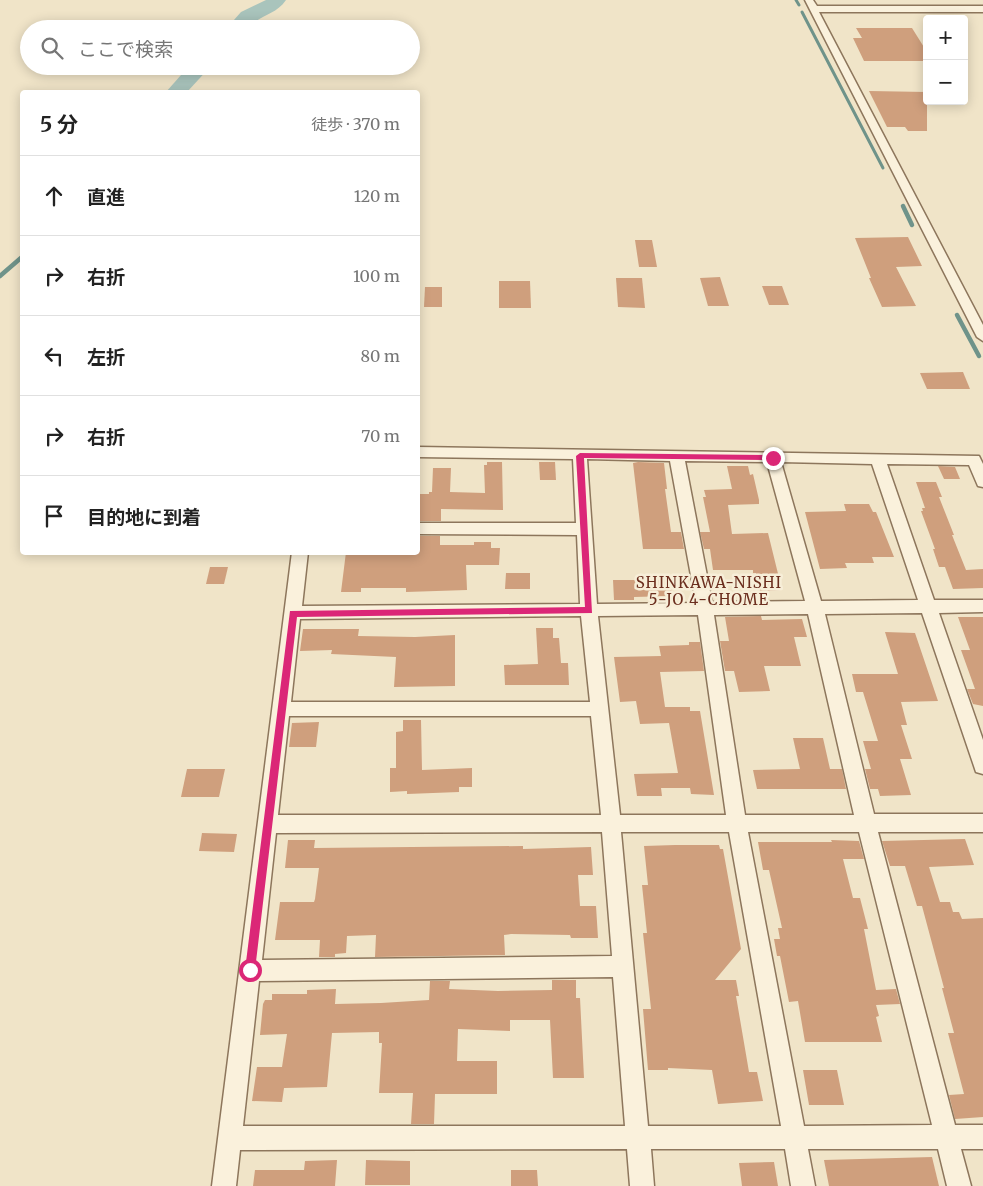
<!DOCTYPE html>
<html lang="ja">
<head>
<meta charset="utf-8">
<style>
	body { margin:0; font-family:Merriweather,"Noto Sans JP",serif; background:#f2f2f2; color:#222 }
	.controls { position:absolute; right:15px; top:15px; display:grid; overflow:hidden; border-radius:5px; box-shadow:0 2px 12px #0003 }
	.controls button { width:45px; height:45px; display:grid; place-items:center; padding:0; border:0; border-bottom:1px solid #e0e0e0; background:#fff; color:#222; font:25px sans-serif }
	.stop { position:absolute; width:15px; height:15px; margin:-11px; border:4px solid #db2777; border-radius:50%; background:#fff }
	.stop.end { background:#db2777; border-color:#fff; box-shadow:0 1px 5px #0008 }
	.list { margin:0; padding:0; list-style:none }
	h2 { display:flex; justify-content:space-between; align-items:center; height:65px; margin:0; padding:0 20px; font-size:21px }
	h2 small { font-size:16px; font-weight:400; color:#767676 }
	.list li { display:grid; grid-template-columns:32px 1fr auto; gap:15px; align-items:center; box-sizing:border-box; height:80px; padding:0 20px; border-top:1px solid #e0e0e0 }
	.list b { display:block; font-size:19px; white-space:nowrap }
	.list em { font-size:16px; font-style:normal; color:#767676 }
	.icon { flex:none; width:28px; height:28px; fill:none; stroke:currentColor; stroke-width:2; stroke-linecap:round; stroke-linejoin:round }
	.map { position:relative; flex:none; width:983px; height:1186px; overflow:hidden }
	.search { position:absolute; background:#fff; box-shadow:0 2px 12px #0003; left:20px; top:20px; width:400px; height:55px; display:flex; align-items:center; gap:12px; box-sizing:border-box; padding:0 18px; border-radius:28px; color:#767676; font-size:19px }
	.panel { position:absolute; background:#fff; box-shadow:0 2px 12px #0003; left:20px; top:90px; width:400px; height:465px; border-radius:5px }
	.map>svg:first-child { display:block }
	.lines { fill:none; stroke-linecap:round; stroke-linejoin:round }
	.stream-far1 { stroke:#6f938a; stroke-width:3 }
	.stream { stroke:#6f938a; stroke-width:4.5 }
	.river { fill:#a9c4bc; fill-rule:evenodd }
	.building { fill:#cf9f7d }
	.street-casing { stroke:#8d765c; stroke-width:3 }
	.street { fill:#faf1dc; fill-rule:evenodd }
	.route { fill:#db2777 }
	.labels { text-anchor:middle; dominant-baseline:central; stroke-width:5; stroke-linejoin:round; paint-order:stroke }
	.neighbourhood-label { font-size:15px; letter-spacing:1px; fill:#6b2e1e; stroke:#f7eed8 }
</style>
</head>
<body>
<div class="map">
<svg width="983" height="1186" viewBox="0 0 983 1186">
	<rect width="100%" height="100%" fill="#f0e4c8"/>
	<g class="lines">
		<g class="stream-far1">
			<polyline points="796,0 799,5"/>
			<polyline points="802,12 883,168"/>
		</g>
		<g class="stream">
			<polyline points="903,206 912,225"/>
			<polyline points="0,276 22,257"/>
			<polyline points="957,315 979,356"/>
		</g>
		<g class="river">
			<path d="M266,0H286C276,15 259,15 247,29H226L241,12Z"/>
			<polygon points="189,66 211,66 187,92 166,92"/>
		</g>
	</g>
	<g class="building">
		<polygon points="856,28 912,28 927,52 927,61 864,61 853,38 862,38"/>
		<polygon points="869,91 927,92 927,131 908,131 905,127 887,127"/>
		<polygon points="908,237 922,266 896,267 916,306 882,307 869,278 871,278 855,238"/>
		<polygon points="635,240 652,240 657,267 639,267"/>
		<polygon points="720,277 729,306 708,306 700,278"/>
		<polygon points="616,278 642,278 645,308 618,307"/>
		<polygon points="499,281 530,281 531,308 499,308"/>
		<polygon points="762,286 782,286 789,305 769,305"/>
		<polygon points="425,287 442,287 442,307 424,307"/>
		<polygon points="963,372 970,389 927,389 920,373"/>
		<polygon points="487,462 502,462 503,510 441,509 441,521 418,521 418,494 429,494 429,492 432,492 433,468 451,468 450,492 485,493 484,465 487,465"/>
		<polygon points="539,462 555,462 556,480 540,480"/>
		<polygon points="638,462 664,463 667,489 665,489 671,532 681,532 684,549 643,549 633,463"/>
		<polygon points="727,466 748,466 750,475 753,474 759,500 759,504 728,505 732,534 768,533 782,590 760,591 756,573 753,573 753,570 713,570 710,549 704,549 700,532 710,532 703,497 706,497 704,490 732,489"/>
		<polygon points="938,466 955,467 960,479 944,479"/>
		<polygon points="916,482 936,482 942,497 939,497 954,535 952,535 966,570 983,569 983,588 953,589 945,567 939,567 933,549 935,549 921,511 923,511 922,508 925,508"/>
		<polygon points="844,504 869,504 873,512 876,512 894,557 872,557 874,563 845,563 847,568 820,569 805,512 846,511"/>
		<polygon points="418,536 440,536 440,545 474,545 474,542 491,542 491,548 500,548 499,565 466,565 467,590 406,592 406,588 361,588 361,592 341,592 346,552 418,552"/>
		<polygon points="210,567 228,567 224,584 206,584"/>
		<polygon points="506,573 530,573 530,589 505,589"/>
		<polygon points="613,580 670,580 672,596 634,597 634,600 614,600"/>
		<polygon points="761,616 762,620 802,619 807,637 794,637 801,666 764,666 770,691 739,692 734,671 725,671 720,641 729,641 725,617"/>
		<polygon points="958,617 983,617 983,706 973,704 967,689 975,689 961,650 970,650"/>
		<polygon points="536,628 553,628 553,638 559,638 561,663 568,663 569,685 505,685 504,665 538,664"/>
		<polygon points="303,629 359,629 358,636 415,637 455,635 455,686 394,687 396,657 331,654 332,650 300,651"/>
		<polygon points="885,632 915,633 938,701 901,702 907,725 901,725 912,759 900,759 911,795 880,796 878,789 870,789 865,769 871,769 863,741 878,741 863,692 856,692 852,674 898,674"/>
		<polygon points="689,642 700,642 704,671 660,672 665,707 690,707 690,711 700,711 714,795 691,794 690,788 661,788 662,796 637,796 634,774 678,773 669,723 640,724 636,701 620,702 614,657 661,656 659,646 689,645"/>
		<polygon points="403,720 421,720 422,770 472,768 472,787 459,787 459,792 407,794 407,791 390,792 390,768 396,768 396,732 403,731"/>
		<polygon points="319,722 316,747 289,747 292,723"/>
		<polygon points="793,738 823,738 830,769 842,769 846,789 757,789 753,770 800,769"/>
		<polygon points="187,769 225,769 219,797 181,797"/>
		<polygon points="202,833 237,834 234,852 199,851"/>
		<polygon points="965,839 974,865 929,867 940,902 950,902 953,912 959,912 962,919 983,918 983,1117 955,1119 949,1095 964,1094 948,1033 954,1033 942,988 944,988 922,906 917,906 905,866 890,866 882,841"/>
		<polygon points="288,840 315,840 314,848 523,846 523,849 591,847 593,875 578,875 580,906 596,906 598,938 571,938 570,935 511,934 504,935 505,955 375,957 376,935 347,936 346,953 335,954 335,957 319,957 320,940 275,940 280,902 314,902 315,899 319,868 285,868"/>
		<polygon points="831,840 859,841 864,859 843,859 853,898 860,898 868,929 864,929 876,990 896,989 900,1004 876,1005 879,1016 876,1017 882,1042 805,1042 798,1001 789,1002 780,956 777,956 774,939 780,939 778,928 782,928 769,870 763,870 758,842 832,842"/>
		<polygon points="675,845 719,845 720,849 723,849 741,949 715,980 736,980 739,996 736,996 749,1072 757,1072 763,1101 718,1104 712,1070 668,1068 668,1070 648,1070 643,1009 651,1009 643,933 647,933 642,885 648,885 644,846"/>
		<polygon points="552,980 576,980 576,998 580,998 584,1078 553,1078 550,1020 510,1020 510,1031 458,1029 457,1061 497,1061 497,1094 435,1094 434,1124 411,1124 413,1093 379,1093 382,1043 379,1043 379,1032 332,1033 327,1087 284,1088 282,1102 252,1101 257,1067 282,1067 287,1034 260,1035 263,1004 265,1000 272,1000 272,994 307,994 307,990 336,989 335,1004 381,1003 429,1000 430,981 450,981 449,989 498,991 552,990"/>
		<polygon points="803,1070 837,1070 844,1105 809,1105"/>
		<polygon points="932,1157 939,1186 829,1186 824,1160"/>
		<polygon points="337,1160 335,1186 253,1186 255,1170 304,1170 305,1161"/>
		<polygon points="366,1160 410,1161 410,1185 365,1185"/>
		<polygon points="774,1162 778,1186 742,1186 739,1163"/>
		<polygon points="511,1170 537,1170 538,1186 511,1186"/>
	</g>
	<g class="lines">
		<g class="street-casing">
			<g id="street">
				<polygon points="805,0 813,0 817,6 983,6 983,12 819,12 983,325 983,341 977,337"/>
				<path d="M418,447L979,456L983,464V487L978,486L969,465L887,464L934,600H983V612L939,613L983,740V774L976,772L974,766L922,613L825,614L874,814H983V832H878L955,1125H983V1149H961L971,1186H947L938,1149H808L815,1186H791L785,1149H651L654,1186H630L627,1149L240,1150L236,1186H212L292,552H308L302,606L580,604L577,535L418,534V523H576L573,459L418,457ZM587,459L670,461L696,603L597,604ZM685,461L767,462L805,601L712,602ZM781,462L872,464L918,600L821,601ZM808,614L854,815H745L714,615ZM698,615L726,815H620L598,616ZM581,616L590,702H291L300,619ZM289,716H591L601,815H278ZM602,832L612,956L262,960L276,833ZM621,832H729L781,1126H648ZM748,832H859L932,1125L804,1126ZM613,977L625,1126H243L259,981Z"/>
			</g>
		</g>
		<use href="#street" class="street"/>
	</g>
	<polygon class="route" points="580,453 773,455 777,458 773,460 584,458 592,613 297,617 255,970 254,974 250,976 246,974 245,970 290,611 585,607 576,456"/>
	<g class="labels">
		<g class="neighbourhood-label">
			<text x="709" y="582">SHINKAWA-NISHI<tspan x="709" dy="17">5-JO 4-CHOME</tspan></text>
		</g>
	</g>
</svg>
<div class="controls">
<button>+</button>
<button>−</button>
</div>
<div class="stop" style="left:250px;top:970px"></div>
<div class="stop end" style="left:773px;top:458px"></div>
<div class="search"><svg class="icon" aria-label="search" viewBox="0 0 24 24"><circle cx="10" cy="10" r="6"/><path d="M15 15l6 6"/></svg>ここで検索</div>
<section class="panel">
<h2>5 分<small>徒歩 · 370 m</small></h2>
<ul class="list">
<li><svg class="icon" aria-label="ahead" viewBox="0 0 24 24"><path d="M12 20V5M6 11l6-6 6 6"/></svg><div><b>直進</b></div><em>120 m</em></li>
<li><svg class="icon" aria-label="right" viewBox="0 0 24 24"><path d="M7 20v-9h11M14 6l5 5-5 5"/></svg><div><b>右折</b></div><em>100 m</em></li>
<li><svg class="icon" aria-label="left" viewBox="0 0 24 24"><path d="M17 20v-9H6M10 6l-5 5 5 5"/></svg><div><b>左折</b></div><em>80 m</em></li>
<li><svg class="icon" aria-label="right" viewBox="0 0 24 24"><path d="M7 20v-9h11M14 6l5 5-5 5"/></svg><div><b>右折</b></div><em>70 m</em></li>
<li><svg class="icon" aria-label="arrive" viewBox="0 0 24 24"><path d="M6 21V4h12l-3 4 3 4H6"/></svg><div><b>目的地に到着</b></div></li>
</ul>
</section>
</div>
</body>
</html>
